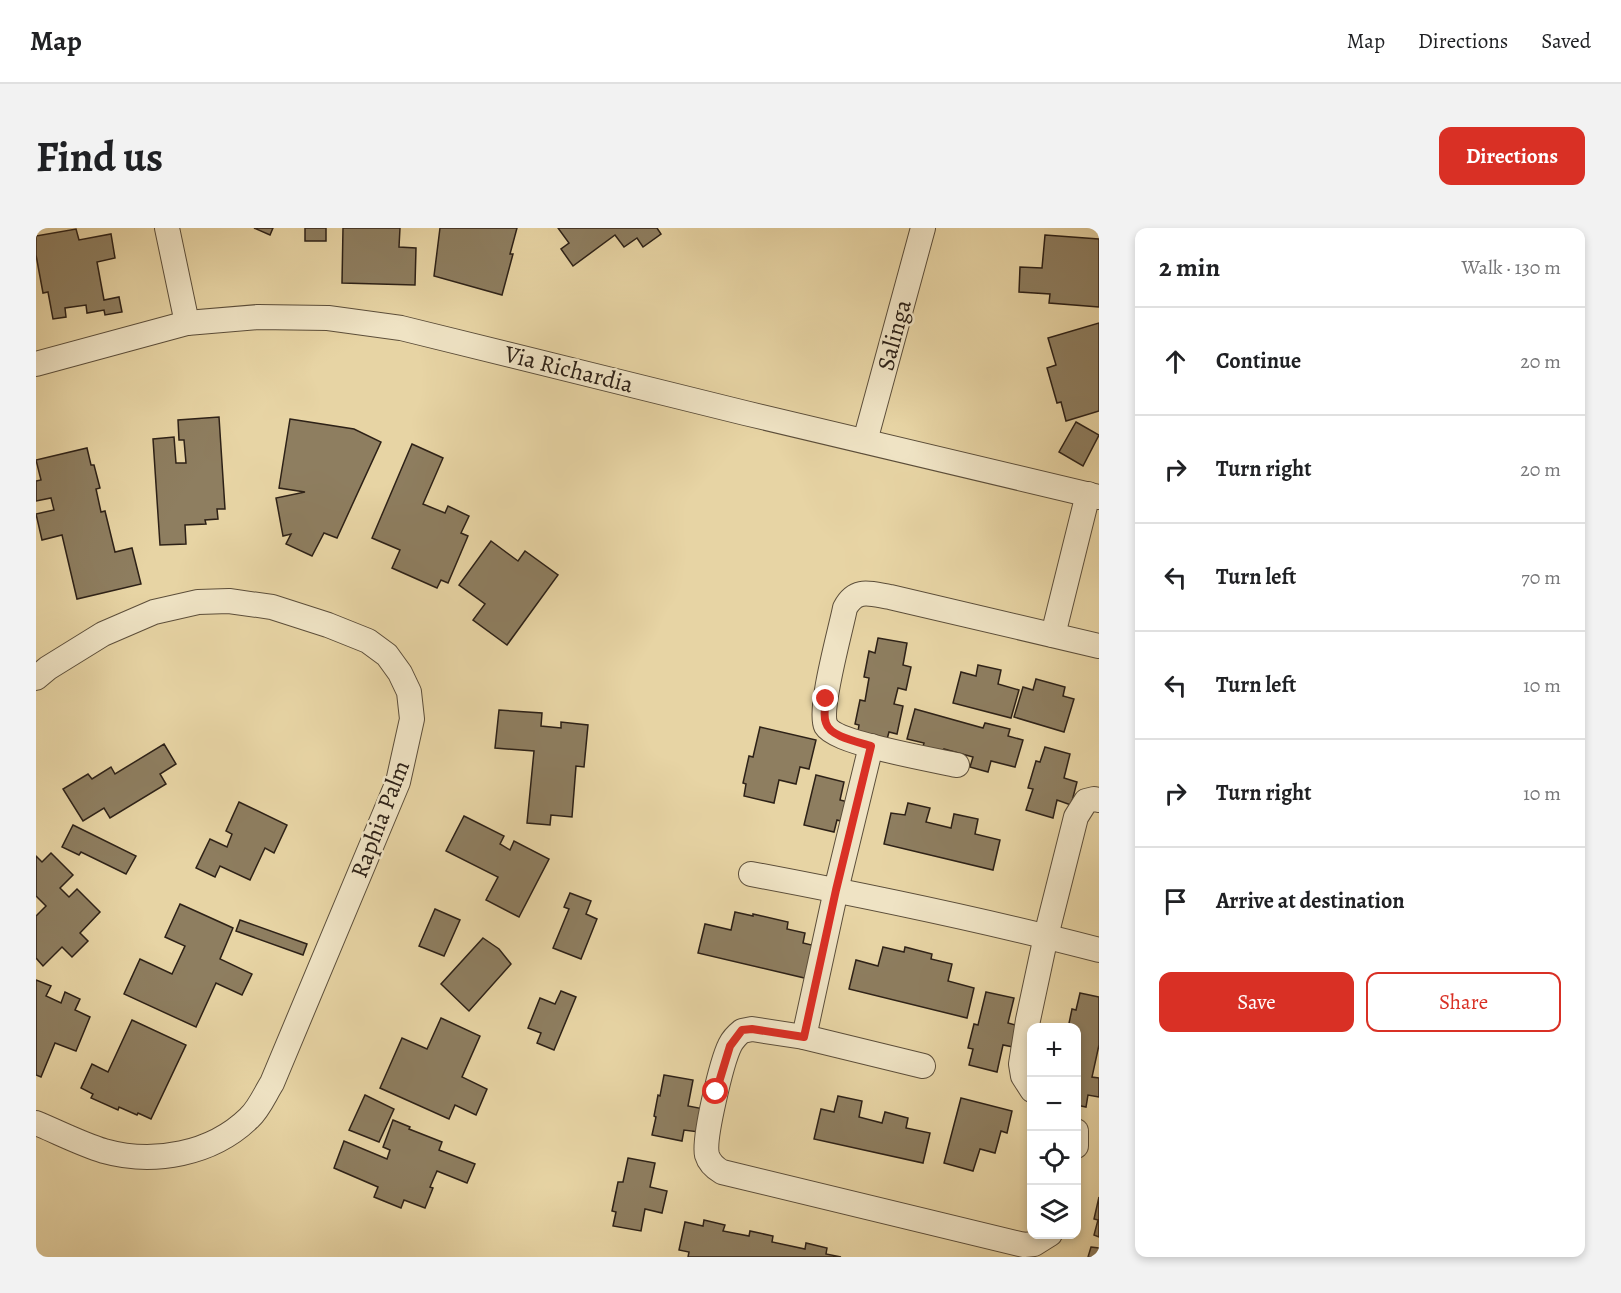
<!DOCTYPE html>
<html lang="en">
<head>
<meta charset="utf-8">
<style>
	body { margin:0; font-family:Alegreya,serif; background:#f2f2f2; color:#202124 }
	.controls { position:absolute; right:18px; bottom:18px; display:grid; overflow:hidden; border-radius:12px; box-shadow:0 3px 9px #0003 }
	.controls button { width:54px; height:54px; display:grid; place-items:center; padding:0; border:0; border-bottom:2px solid #e0e0e0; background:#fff; color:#202124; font:30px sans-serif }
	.stop { position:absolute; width:18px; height:18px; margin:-14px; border:4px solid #d93025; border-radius:50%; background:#fff }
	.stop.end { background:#d93025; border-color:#fff; box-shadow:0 2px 6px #0008 }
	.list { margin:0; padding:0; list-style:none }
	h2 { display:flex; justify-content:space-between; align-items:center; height:78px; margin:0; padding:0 24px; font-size:26px }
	h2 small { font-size:20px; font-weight:400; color:#757577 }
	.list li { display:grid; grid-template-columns:39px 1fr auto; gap:18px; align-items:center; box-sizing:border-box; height:108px; padding:0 24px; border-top:2px solid #e0e0e0 }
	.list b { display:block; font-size:22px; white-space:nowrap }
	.list em { font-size:20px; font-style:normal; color:#757577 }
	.actions { display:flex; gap:12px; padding:18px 24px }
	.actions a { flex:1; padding:14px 0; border:2px solid #d93025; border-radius:12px; text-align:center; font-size:21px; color:#d93025 }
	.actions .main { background:#d93025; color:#fff }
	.icon { flex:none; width:33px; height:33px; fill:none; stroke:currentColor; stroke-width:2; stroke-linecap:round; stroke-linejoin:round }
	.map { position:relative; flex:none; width:1063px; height:1029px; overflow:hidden; border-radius:12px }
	header { display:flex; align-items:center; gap:36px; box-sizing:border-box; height:84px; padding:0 30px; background:#fff; border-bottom:2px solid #e0e0e0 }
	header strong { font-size:28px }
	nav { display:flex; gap:33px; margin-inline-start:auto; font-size:21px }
	.intro { display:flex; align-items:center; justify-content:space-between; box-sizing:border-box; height:144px; padding:0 36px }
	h1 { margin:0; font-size:42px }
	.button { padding:15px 27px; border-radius:12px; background:#d93025; color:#fff; font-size:21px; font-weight:700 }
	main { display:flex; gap:36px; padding:0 36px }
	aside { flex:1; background:#fff; border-radius:12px; box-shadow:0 3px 9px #0003 }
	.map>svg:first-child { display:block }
	.building { fill:#8e7e60; stroke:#2d2117; stroke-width:1.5 }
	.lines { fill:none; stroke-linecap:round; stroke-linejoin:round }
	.street-casing { stroke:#5c4e3a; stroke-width:26 }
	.street { stroke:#efe3c4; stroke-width:24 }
	.route { stroke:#d93025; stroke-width:8 }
	.labels { text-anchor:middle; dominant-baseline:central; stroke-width:5; stroke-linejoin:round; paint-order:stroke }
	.street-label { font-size:24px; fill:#2d2117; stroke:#efe3c4 }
</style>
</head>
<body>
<header>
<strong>Map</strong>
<nav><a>Map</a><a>Directions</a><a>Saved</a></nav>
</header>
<div class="intro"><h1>Find us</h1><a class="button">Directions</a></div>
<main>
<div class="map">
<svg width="1063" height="1029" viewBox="0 0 1063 1029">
	<rect width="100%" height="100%" fill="#e7d4a4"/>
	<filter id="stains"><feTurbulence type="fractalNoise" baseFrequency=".00333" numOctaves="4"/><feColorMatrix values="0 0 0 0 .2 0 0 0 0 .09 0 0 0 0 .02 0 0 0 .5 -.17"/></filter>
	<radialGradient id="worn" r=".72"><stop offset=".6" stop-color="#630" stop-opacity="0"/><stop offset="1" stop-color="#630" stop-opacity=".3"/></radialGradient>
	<g class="building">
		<polygon points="218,0 237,0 234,7"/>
		<rect x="269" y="0" width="21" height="13"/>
		<polygon points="307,0 364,0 363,19 380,20 379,57 306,55"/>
		<polygon points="404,0 481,0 474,26 477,26 466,67 398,48"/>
		<polygon points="522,0 621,0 625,6 607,19 601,10 588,19 579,7 537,38 525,21 533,15"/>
		<polygon points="40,1 43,12 75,6 79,30 61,34 68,72 83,69 86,84 69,87 68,82 51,85 50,77 29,80 30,89 17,91 12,64 7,65 0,27 0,8"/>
		<polygon points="1009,7 1063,11 1063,79 1013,75 1014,66 983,64 984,39 1006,40"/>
		<polygon points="1063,95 1063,183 1030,193 1025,174 1021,175 1011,140 1020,137 1012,110"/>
		<polygon points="183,189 189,281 181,281 182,291 169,292 170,296 149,297 150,316 124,317 117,211 138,209 140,235 150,235 148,212 143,212 142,192"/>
		<polygon points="254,191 318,201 345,214 301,310 288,305 276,328 250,316 255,306 247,308 240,270 269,264 243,260"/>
		<polygon points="1040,194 1063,207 1047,238 1023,224"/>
		<polygon points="376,216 407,230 387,276 409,285 412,278 433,288 425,305 432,308 412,355 405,352 401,360 356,340 364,322 336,310"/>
		<polygon points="51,220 55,237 58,237 64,260 60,261 65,284 69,283 79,324 96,320 105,356 41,371 26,307 6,312 0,286 18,282 15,270 0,273 0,253 5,252 0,232"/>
		<polygon points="455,313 482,333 489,323 522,347 471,417 437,392 449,376 423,357"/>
		<polygon points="842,410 871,415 867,437 875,439 870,462 862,460 858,476 867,478 861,506 853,504 850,515 821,509 823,497 819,496 824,472 829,473 833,450 828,449 833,423 839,425"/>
		<polygon points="942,437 965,442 962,456 983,462 975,490 917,475 925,444 940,448"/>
		<polygon points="1000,451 1029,459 1027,468 1038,471 1028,504 978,489 987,459 997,462"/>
		<polygon points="879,481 947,500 949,495 974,501 972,508 987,512 979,539 955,533 952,544 934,539 937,529 908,521 906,531 885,525 888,515 871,511"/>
		<polygon points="463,482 506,485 505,498 525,500 525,494 552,497 548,539 540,538 536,589 515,587 514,597 491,595 498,523 459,520"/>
		<polygon points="724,499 780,512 773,541 764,539 760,556 743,552 738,575 708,568 710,556 707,555 713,528 717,529"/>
		<polygon points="128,516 140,536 124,546 130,556 74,590 68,580 47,593 27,561 52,546 56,551 75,539 79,546"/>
		<polygon points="1009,519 1034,526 1028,550 1041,554 1035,577 1021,572 1017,590 990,582 997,561 992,560 1000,533 1004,534"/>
		<polygon points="780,547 808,554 804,572 816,575 811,595 801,592 798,604 768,597"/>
		<polygon points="203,574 251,597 238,625 229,620 214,652 184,638 179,649 160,640 174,611 191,619 196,606 190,603"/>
		<polygon points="872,575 894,580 890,594 915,600 918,586 942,591 939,606 964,612 957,642 848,616 855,585 869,587"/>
		<polygon points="428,588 468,608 464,616 474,622 478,613 513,631 483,689 450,672 462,649 410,623"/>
		<polygon points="37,597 100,628 90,646 45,624 43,627 26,619"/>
		<polygon points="15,625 37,647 24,660 33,669 41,661 64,684 44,705 52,713 36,729 26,719 7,738 0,730 0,688 10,678 0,668 0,628 6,634"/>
		<polygon points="534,665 555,673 550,686 561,691 545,731 517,720 533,681 528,679"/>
		<polygon points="144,676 197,700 184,731 216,746 206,767 180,755 160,799 88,766 104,731 136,746 149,718 129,709"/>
		<polygon points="399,681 424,692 408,728 383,718"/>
		<polygon points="699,684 717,688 717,686 752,694 751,701 769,705 767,715 784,719 777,752 662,725 669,696 695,702"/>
		<polygon points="204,692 271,716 267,727 200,703"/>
		<polygon points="447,710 463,721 475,736 433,783 405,756"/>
		<polygon points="847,719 868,724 869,719 896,726 895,731 916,736 912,753 938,760 931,790 813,761 820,732 842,738"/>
		<polygon points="0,752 15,758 10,768 25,775 29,764 44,771 39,782 54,789 40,823 19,815 5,849 0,847"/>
		<polygon points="525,763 540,769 518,822 501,815 505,805 492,800 504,770 519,776"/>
		<polygon points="950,764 978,770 972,795 987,799 982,820 967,817 961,844 933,837 937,821 932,820 938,796 942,797"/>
		<polygon points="1044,765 1063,769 1063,817 1056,849 1063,850 1063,869 1052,867 1050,879 1040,877 1040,800 1032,800 1036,781 1040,782"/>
		<polygon points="405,790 444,808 426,849 451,861 440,887 419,877 413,891 344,860 366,810 391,821"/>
		<polygon points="96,792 150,817 115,891 102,885 101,887 83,879 82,882 55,870 57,866 45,860 56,836 72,844"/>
		<polygon points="628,847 657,852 652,878 668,881 663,904 648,902 646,913 616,907 620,889 618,888 622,867 624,868"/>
		<polygon points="329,867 358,881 343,914 313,902"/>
		<polygon points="802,868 826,873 823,889 846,895 849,884 872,890 870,900 894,905 887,935 778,911 785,881 798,884"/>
		<polygon points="925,870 976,883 971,905 965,903 959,925 944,921 937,943 908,935"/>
		<polygon points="357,892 374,899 373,901 406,914 403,922 439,936 431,955 401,943 394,959 397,960 389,980 368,972 365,980 338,969 342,959 298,940 308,913 351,931 354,922 347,919"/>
		<polygon points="592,930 619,935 614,959 631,963 626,985 609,981 605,1003 577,998 580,984 576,983 582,954 587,954"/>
		<polygon points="1063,969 1063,1009 1058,1007 1062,992 1058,991"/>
		<polygon points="668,992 689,997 687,1003 713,1008 714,1003 737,1008 736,1014 769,1021 770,1015 791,1020 790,1026 805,1029 652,1029 653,1024 643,1022 649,994 667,998"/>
		<polygon points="1055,1019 1063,1020 1063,1029 1052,1029"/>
	</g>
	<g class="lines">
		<g class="street-casing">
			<g id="street">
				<polyline points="131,0 151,95"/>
				<polyline points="0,136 151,95 222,89 292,90 365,100 709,185 1063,269"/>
				<polyline points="829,213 887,0"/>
				<polyline points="1017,407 1052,266"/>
				<path d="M0,450L12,440L67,406L118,384L162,374L193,373L236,379L292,397L332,413L351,427L364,445L373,464L376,491L362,554L236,855C229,866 223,881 213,890C176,926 118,937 68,923C45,916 22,904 0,895"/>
				<path d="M921,537C898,532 800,515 790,498C782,482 805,401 809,380C820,359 835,366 854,369L1063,418"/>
				<path d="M715,646C832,668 948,692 1063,722"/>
				<polyline points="768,809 800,662 835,518"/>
				<path d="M887,838L768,809L716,801L706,803C701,807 697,811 694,817C686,833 667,911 671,927C673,934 679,940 686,944L988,1017L998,1016L1014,1006"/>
				<polyline points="996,862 987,848 985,836 992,792 1010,708 1040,589 1050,573 1058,571 1063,572"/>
				<polyline points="1040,903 1040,918"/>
			</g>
		</g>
		<use href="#street" class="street"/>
	</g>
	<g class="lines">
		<path class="route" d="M680,864L694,818L706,802L716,801L768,809L800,662L835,518C823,514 794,509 790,495C787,488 789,479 790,471"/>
	</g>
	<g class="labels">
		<g class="street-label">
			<text transform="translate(858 107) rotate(-75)">Salinga</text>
			<text transform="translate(533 141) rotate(14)">Via Richardia</text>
			<text transform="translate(344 591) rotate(-69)">Raphia Palm</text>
		</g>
	</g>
	<rect width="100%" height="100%" filter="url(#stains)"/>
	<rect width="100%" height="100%" fill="url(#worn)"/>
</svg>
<div class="controls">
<button>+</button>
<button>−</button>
<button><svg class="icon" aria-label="locate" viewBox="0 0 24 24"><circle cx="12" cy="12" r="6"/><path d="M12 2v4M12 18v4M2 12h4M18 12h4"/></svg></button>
<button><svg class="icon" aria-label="layers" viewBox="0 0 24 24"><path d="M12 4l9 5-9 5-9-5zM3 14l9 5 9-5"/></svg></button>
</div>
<div class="stop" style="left:680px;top:864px"></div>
<div class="stop end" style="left:790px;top:471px"></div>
</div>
<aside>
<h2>2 min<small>Walk · 130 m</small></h2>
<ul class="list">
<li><svg class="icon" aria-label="ahead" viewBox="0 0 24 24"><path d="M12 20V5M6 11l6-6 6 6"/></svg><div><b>Continue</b></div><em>20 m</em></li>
<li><svg class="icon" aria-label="right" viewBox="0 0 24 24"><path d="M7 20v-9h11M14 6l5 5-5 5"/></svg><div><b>Turn right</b></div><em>20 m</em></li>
<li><svg class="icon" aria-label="left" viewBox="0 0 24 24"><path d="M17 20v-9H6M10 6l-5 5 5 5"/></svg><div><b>Turn left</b></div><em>70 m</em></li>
<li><svg class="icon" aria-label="left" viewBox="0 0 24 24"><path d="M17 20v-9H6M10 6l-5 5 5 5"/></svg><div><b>Turn left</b></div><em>10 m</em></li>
<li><svg class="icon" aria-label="right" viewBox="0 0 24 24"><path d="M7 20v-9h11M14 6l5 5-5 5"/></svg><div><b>Turn right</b></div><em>10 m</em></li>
<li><svg class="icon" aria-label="arrive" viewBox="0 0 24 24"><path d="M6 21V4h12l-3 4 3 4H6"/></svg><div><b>Arrive at destination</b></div></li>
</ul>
<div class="actions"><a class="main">Save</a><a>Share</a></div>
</aside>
</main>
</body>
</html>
